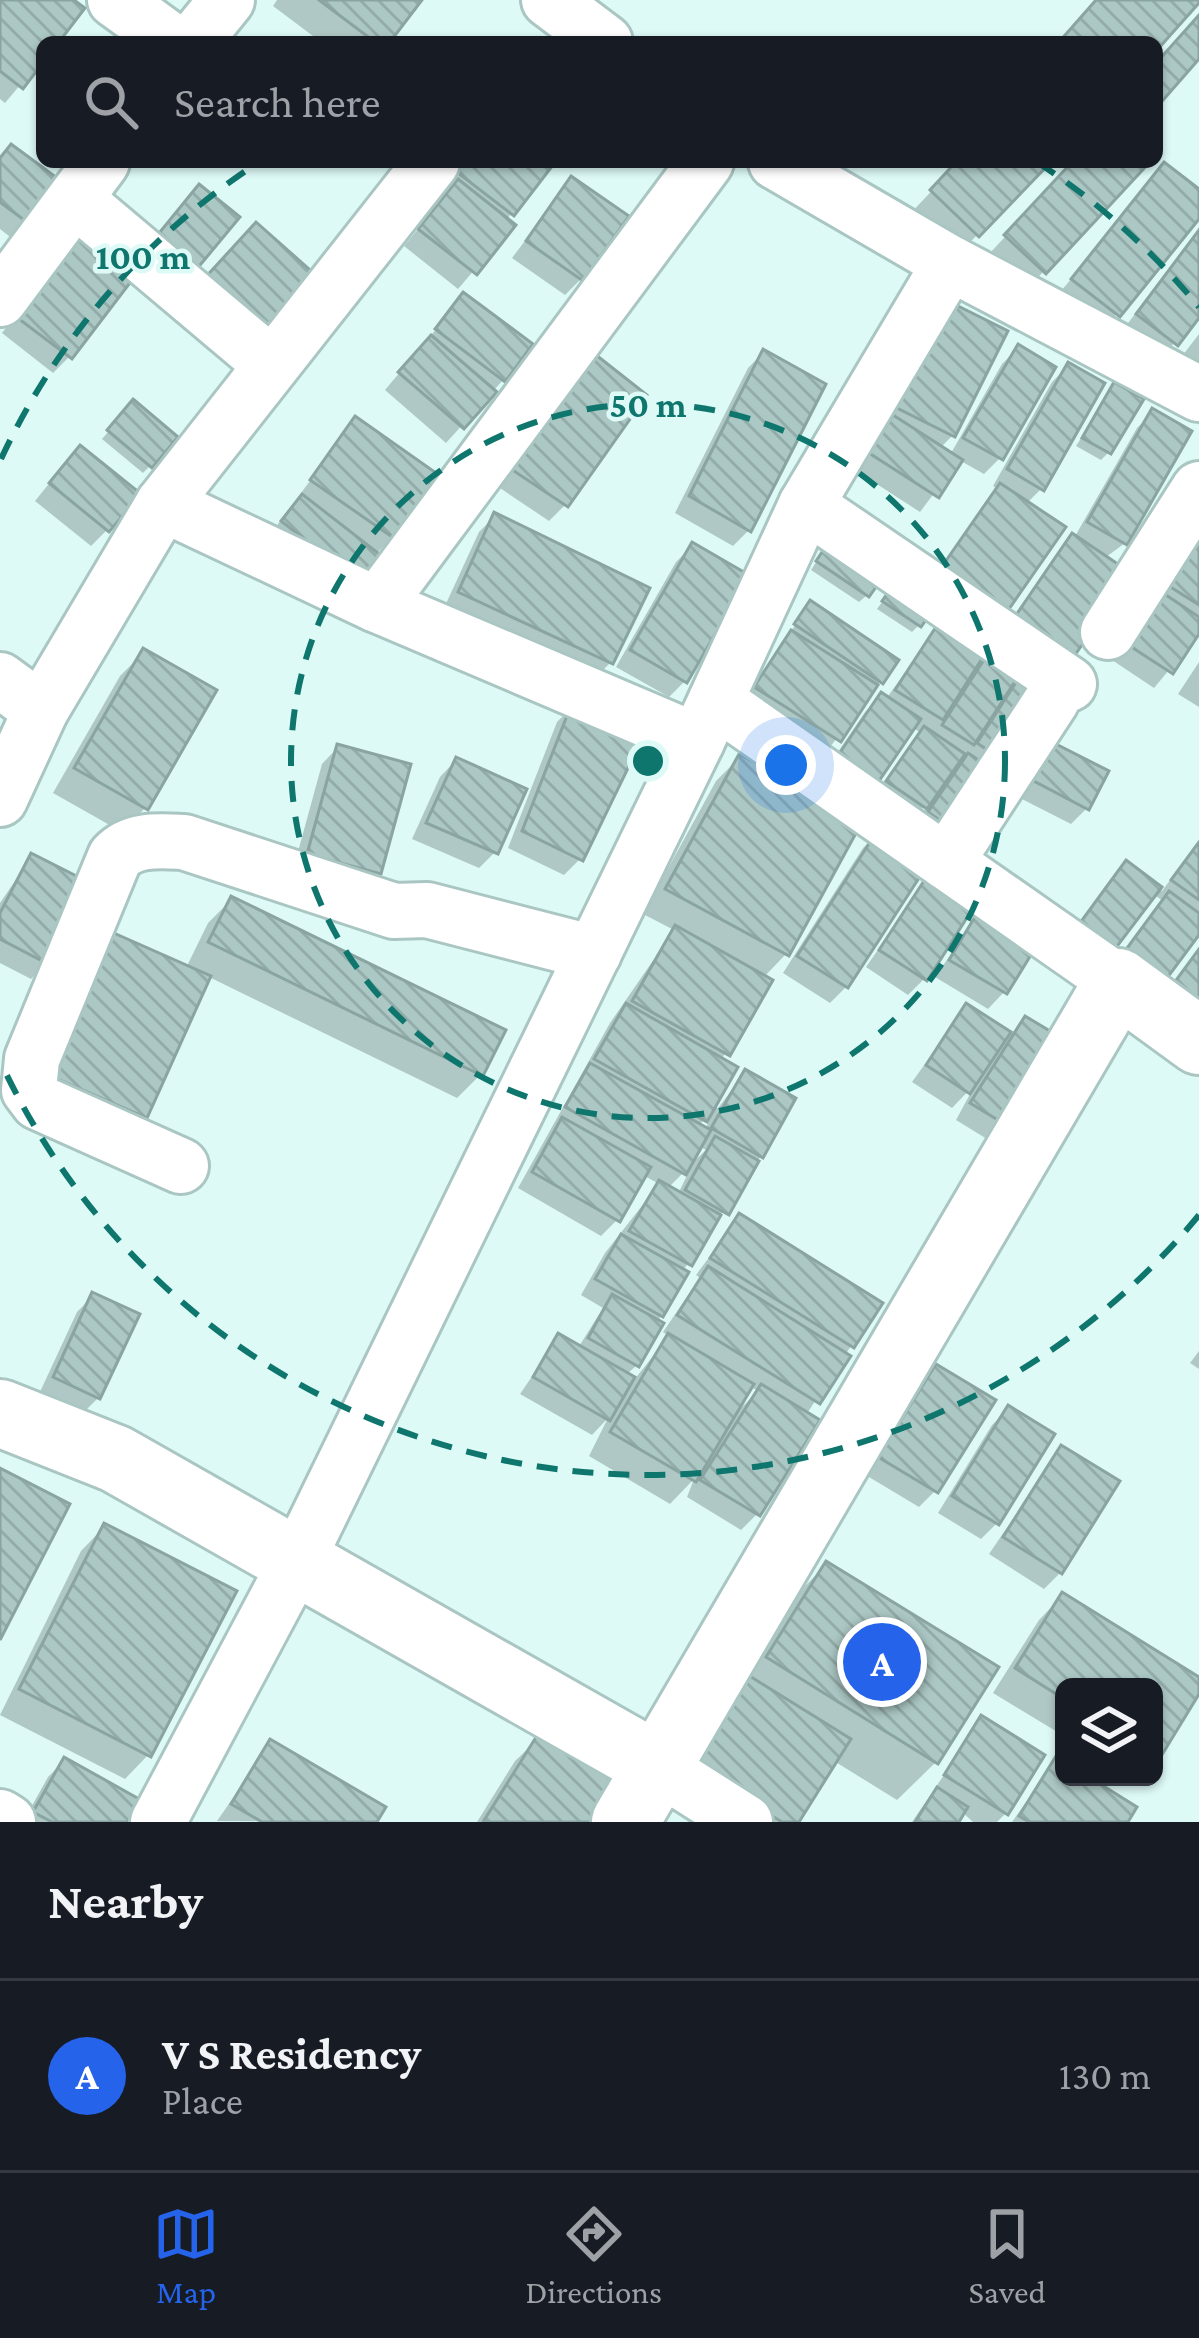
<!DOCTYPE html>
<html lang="en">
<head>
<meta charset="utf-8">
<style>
	body { margin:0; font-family:"Crimson Pro",serif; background:#242831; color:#f1f3f6 }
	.controls { position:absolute; right:36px; bottom:36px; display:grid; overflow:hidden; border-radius:18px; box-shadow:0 3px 9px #0004 }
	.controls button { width:108px; height:108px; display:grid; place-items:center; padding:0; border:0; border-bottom:3px solid #363941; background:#171b24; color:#f1f3f6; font:60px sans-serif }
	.you { position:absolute; left:786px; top:765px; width:42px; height:42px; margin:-30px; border:9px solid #fff; border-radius:50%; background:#1a73e8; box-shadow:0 0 0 18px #1a73e833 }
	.badge { display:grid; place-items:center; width:78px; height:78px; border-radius:50%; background:#2563eb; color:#fff; font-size:39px; font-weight:700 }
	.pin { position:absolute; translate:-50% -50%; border:6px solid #fff; box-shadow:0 3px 12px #0006 }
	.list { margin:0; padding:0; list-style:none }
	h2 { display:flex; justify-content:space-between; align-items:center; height:156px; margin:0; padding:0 48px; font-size:51px }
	h2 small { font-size:39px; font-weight:400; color:#9ea1a6 }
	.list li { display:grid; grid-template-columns:78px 1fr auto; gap:36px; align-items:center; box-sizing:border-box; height:192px; padding:0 48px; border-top:3px solid #363941 }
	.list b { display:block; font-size:45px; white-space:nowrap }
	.list p { margin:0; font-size:39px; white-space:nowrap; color:#9ea1a6 }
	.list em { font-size:39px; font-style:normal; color:#9ea1a6 }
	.icon { flex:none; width:66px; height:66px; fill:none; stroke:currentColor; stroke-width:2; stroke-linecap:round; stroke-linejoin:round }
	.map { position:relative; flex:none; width:1199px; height:1822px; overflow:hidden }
	.search { position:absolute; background:#171b24; box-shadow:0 3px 9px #0004; left:36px; right:36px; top:36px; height:132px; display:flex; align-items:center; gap:30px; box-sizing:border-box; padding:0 42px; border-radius:18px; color:#9ea1a6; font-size:45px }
	.sheet { height:348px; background:#171b24 }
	nav { display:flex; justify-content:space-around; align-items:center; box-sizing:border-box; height:168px; border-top:3px solid #363941; background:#171b24; font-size:33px; color:#9ea1a6 }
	nav a { display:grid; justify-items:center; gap:6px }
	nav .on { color:#2563eb }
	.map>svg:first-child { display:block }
	.shadow { fill:#0003; fill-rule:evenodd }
	.building { fill:url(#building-back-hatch); stroke:#89a4a1; stroke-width:3 }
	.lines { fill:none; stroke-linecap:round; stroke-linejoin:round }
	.minor-casing { stroke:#aac6c3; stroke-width:60 }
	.tertiary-casing { stroke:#aac6c3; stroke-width:72 }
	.minor { stroke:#fff; stroke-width:54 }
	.tertiary { stroke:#fff; stroke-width:66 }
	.ring { fill:none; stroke:#0f766e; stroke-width:6; stroke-dasharray:21 15 }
	.centre { fill:#0f766e; stroke:#ddfaf7; stroke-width:6 }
	.ring-label { font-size:36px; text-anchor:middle; font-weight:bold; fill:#0f766e; stroke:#ddfaf7; stroke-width:9; stroke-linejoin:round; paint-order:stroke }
</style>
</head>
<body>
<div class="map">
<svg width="1199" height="1822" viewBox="0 0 1199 1822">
	<defs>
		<pattern id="building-back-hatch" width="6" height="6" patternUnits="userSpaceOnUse" patternTransform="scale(3)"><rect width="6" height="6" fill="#acc8c5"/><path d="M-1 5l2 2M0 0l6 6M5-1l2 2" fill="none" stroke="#94aca9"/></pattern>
	</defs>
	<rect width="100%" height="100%" fill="#ddfaf7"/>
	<g class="shadow">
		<polygon points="0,0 69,0 55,42 42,42 42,59 5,103 0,99"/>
		<polygon points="277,0 418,0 386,42 321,42 273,6"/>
		<polygon points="0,159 64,187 18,243 0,229"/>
		<polygon points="459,162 545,162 506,221 512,226 458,289 404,246 448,193 440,187"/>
		<polygon points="959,162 1047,162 954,259 908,216"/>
		<polygon points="1074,162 1146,162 1028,288 990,253"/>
		<polygon points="1164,166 1199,193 1199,214 1102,331 1057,296"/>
		<polygon points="571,180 581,279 565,295 512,258"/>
		<polygon points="1199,230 1199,313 1160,360 1122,331"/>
		<polygon points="71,244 69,357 53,373 2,333"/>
		<polygon points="464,296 503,380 446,443 385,390"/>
		<polygon points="949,304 953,435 940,448 950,455 1002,364 1018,348 1000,458 984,474 959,460 920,512 855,470 886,426 881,423"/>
		<polygon points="1199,334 1199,387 1173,368"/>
		<polygon points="764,352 749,530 733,546 675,513 748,368"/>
		<polygon points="1068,366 1041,489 1026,504 1007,607 991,623 930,582 998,489 993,486 1052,382"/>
		<polygon points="576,371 565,505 549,521 488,480"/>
		<polygon points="1114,386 1109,452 1101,460 1076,446"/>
		<polygon points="126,411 150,466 143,473 102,439"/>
		<polygon points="1153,412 1125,543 1001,635 1057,553 1074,538 1137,428"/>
		<polygon points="355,420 393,537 375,555 267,539"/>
		<polygon points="64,465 107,530 91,546 35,501"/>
		<polygon points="1199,513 1199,634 1154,688 1106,656"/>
		<polygon points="495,516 611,662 595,678 444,608 479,532"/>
		<polygon points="827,545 867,595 859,602 811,570"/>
		<polygon points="692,546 685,681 669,697 616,667 676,562"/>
		<polygon points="892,588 919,625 912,632 877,609"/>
		<polygon points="810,604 880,682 823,756 740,704"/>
		<polygon points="943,619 1050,690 958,832 915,829 928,803 908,823 872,798 921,733 912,727 823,774 865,712 881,696 886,699"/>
		<polygon points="144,652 145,808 122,832 53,793 120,676"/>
		<polygon points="1199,662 1199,707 1178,694"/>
		<polygon points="573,706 580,859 564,875 508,848 557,722"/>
		<polygon points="1050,745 1087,808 1071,824 1016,796"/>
		<polygon points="338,747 378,873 362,889 293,870 322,764"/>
		<path d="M739,758L786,954L763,978L721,1061L713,1105L718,1108L745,1073L761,1156L682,1272L637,1365L626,1375L634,1380L669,1336L663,1332L700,1278L696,1275L739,1217L851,1346L806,1415L757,1514L741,1530L687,1497L694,1479L670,1504L589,1456L608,1418L592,1435L520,1394L559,1337L578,1348L603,1308L581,1295L605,1253L659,1184L643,1175L617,1220L601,1236L518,1188L610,1023L674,930L643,914L716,781ZM714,1110L705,1130L698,1126ZM699,1146L706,1150L690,1165ZM693,1163L678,1194L668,1188ZM749,1386L758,1391L736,1413Z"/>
		<polygon points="456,760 495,852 479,868 412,839 440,777"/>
		<polygon points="879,832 925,862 846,987 830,1003 783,973 863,848"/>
		<polygon points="1199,841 1199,933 1105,976 1163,901 1153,894 1066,940 1126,864 1162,891"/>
		<polygon points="32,856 47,963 31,979 0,963 0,903"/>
		<polygon points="933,871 924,979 908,995 866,967"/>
		<polygon points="232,899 481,1074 457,1098 207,976 144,1117 120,1140 22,1097 186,968 208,923"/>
		<polygon points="979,914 1004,992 988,1009 935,977"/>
		<polygon points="966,1007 1010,1035 1026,1019 1003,1123 987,1139 956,1120 976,1083 952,1108 912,1082"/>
		<polygon points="93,1296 98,1398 82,1414 39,1394 77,1312"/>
		<polygon points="1199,1351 1199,1369 1190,1363"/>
		<polygon points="937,1368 935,1491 919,1507 864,1474"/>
		<polygon points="1008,1409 997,1523 981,1539 938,1513 992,1425"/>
		<polygon points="1061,1448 1116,1482 1060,1573 1044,1589 989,1554"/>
		<polygon points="104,1527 148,1755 125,1779 0,1715 81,1551"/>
		<polygon points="827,1564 936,1762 897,1800 834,1761 796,1822 721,1822 661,1785 788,1603"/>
		<polygon points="1062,1596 1199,1680 1154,1759 1154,1687 1064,1687 1064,1736 993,1693 1039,1620"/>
		<polygon points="982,1719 1006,1813 997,1822 973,1822 962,1812 956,1822 912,1822"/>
		<polygon points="539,1738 589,1822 477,1822 515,1761"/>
		<polygon points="271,1743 374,1822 217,1821"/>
		<polygon points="1056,1760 1064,1765 1064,1777 1084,1777 1124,1822 1012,1822"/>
		<polygon points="64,1761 125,1822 23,1822 48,1777"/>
	</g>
	<g class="building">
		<polygon points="0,0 74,0 85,8 59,42 42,42 42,64 23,89 0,71"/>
		<polygon points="319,0 422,0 390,42 375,42"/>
		<polygon points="1096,0 1199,0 1199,3 1157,50 1157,42 1059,42"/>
		<polygon points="1199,15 1199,59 1157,107 1157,62"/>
		<polygon points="11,144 68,186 36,229 0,202 0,158"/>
		<polygon points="459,162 549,162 553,165 514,216 454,170"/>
		<polygon points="956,162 1051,162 979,237 930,190"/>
		<polygon points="1072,162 1150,162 1046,274 1004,235"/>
		<polygon points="1164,162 1199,189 1199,219 1120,317 1071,279"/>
		<polygon points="571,176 629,216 583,281 526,241"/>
		<polygon points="458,179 516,225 477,275 418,229"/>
		<polygon points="199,184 240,217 191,276 151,243"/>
		<polygon points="256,222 318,277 265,335 203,280"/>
		<polygon points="86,224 142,267 72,359 15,316"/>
		<polygon points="1199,230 1199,318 1178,346 1136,314"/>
		<polygon points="463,292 533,344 505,382 435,329"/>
		<polygon points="948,301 1008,331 955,437 895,407"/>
		<polygon points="431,335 497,392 464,429 398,372"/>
		<polygon points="1018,344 1056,367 1003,460 963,438"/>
		<polygon points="763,349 826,384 751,532 689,496"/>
		<polygon points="591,351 647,395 568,507 502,463"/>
		<polygon points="1068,362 1105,383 1044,491 1007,469"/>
		<polygon points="1114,382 1144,399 1111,454 1082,438"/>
		<polygon points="133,399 178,437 152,468 107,430"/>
		<polygon points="1152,408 1192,431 1127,545 1087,522"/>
		<polygon points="893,415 963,460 939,498 869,453"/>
		<polygon points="355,416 439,475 395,539 310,480"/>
		<polygon points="80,445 141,494 109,532 49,483"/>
		<polygon points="1000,483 1066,527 1009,609 943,565"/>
		<polygon points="302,494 387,560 366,587 281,521"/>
		<polygon points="494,512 650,588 613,664 458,592"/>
		<polygon points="1199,522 1199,605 1161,581"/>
		<polygon points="1072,533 1131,573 1073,658 1014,618"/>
		<polygon points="834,534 888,570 869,597 816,561"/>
		<polygon points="692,542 749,575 687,683 630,650"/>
		<polygon points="899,577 938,603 921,627 882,601"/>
		<polygon points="1154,587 1199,617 1199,634 1173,674 1119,639"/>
		<polygon points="810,600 899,660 883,684 794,624"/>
		<polygon points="943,616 990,646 943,720 895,690"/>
		<polygon points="791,630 878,685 841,742 754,687"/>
		<polygon points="143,648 217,690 148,810 74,768"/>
		<polygon points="991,649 1023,669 974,745 942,725"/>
		<polygon points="1024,670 1054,689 1007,763 977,743"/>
		<polygon points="881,692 921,719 877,784 837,757"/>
		<polygon points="572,703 645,733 583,861 522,831"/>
		<polygon points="924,726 965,754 927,809 886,781"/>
		<polygon points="1050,741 1109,771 1089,810 1030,779"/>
		<polygon points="337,744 411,764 381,874 307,854"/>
		<polygon points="968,753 1001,775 960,834 928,812"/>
		<polygon points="739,754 862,822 789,956 665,889"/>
		<polygon points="456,757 527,789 498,854 426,823"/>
		<polygon points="879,828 930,861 848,988 797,956"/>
		<polygon points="1199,842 1199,900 1171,880"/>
		<polygon points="31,853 92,884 50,965 0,939 0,913"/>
		<polygon points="1126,860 1162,887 1115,949 1080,923"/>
		<polygon points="933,867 980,897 927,981 879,950"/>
		<polygon points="1169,891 1199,913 1199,935 1159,989 1119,959"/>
		<polygon points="231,896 506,1030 483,1076 208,942"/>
		<polygon points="979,910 1037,945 1007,994 949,960"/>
		<polygon points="675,925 773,980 730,1056 632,1001"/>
		<polygon points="107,930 211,976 147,1118 44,1073"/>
		<polygon points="1199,949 1199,1018 1166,994"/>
		<polygon points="626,1003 738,1067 707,1122 594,1059"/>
		<polygon points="966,1003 1011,1032 970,1094 926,1065"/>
		<polygon points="1025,1016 1060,1037 1006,1125 970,1103"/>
		<polygon points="590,1063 711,1130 686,1175 565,1107"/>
		<polygon points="745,1069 796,1098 763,1158 711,1128"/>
		<polygon points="562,1117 651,1167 620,1222 532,1172"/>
		<polygon points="715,1136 759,1161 729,1215 685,1190"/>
		<polygon points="659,1180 721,1215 692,1266 629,1231"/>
		<polygon points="739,1213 883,1303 854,1348 710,1258"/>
		<polygon points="621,1234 689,1272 663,1317 595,1279"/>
		<polygon points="708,1266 851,1356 820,1404 677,1315"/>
		<polygon points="92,1292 140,1314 100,1399 53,1377"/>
		<polygon points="612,1294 664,1323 639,1367 588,1338"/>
		<polygon points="558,1333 635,1377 610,1421 533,1377"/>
		<polygon points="668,1333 754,1384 696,1482 610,1432"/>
		<polygon points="936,1364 996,1400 938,1493 878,1457"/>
		<polygon points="761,1384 820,1420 760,1516 700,1480"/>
		<polygon points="1008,1405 1055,1434 999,1525 952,1496"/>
		<polygon points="1061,1445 1120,1481 1062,1574 1003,1537"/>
		<polygon points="0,1468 70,1504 0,1640"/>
		<polygon points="104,1523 237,1591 151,1757 19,1689"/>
		<polygon points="826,1561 999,1667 938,1764 766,1657"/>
		<polygon points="1062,1592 1199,1677 1199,1694 1160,1758 1154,1754 1154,1687 1064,1687 1064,1699 1015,1668"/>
		<polygon points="740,1670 851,1739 799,1822 782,1822 683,1761"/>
		<polygon points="981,1715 1045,1755 1008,1815 944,1775"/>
		<polygon points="538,1734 617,1783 593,1822 483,1822"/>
		<polygon points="270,1739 386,1807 377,1822 262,1822 231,1804"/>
		<polygon points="1056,1756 1064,1761 1064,1777 1089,1777 1137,1807 1128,1822 1029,1822 1019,1816"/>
		<polygon points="64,1757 141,1800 129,1822 52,1822 33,1812"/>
		<polygon points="937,1787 968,1807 959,1822 915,1822"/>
	</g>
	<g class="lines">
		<g class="minor-casing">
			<g id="minor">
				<polyline points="115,0 173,42"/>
				<polyline points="549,0 605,42"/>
				<polyline points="193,42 227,0"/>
				<polyline points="776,162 950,263 1199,394"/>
				<polyline points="75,199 272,365"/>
				<polyline points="0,299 102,162"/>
				<polyline points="163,504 377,605 697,741"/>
				<polyline points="806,505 1069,684"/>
				<polyline points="377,605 706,162"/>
				<polyline points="1108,632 1199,489"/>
				<polyline points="0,680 41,710"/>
				<polyline points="716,701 1118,982"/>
				<polyline points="0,799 41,710 163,504 432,162"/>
				<polyline points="946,862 1052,700"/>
				<path d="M181,1166L38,1102L29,1090L32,1059L115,857C133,838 160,841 184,842L394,911L427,910L594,953"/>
				<polyline points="657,1766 745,1822"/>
				<polyline points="0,1817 8,1822"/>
				<polyline points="158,1822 297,1561 697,741 806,505 950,263"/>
			</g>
		</g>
		<g class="tertiary-casing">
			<g id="tertiary">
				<polyline points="0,1413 116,1459 657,1766"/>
				<polyline points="625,1822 1118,982 1199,1041"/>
			</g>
		</g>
		<use href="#minor" class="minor"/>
		<use href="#tertiary" class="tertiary"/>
	</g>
	<g class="ring">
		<circle cx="648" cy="761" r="357"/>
		<path d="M1199 1215A714 714 0 0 1 1 1063M1 459A714 714 0 0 1 259 162M1037 162A714 714 0 0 1 1199 307"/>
	</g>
	<circle cx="648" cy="761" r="18" class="centre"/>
	<g class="ring-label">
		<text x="143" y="269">100 m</text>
		<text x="648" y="417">50 m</text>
	</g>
</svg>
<div class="controls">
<button><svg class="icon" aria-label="layers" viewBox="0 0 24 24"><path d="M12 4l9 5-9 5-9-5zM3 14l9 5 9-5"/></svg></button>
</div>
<div class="you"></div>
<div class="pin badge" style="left:882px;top:1662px">A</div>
<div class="search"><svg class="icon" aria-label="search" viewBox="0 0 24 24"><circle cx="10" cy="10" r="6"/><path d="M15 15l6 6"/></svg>Search here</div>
</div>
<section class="sheet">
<h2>Nearby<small></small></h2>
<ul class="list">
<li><span class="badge">A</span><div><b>V S Residency</b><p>Place</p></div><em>130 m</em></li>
</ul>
</section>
<nav>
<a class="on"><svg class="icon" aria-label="map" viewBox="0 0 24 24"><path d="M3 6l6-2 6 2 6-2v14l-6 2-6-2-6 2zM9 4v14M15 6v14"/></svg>Map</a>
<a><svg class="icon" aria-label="directions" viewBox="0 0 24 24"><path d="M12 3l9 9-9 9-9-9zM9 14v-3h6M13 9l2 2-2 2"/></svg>Directions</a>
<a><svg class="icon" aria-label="saved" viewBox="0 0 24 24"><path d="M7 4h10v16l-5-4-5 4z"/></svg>Saved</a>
</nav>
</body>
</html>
